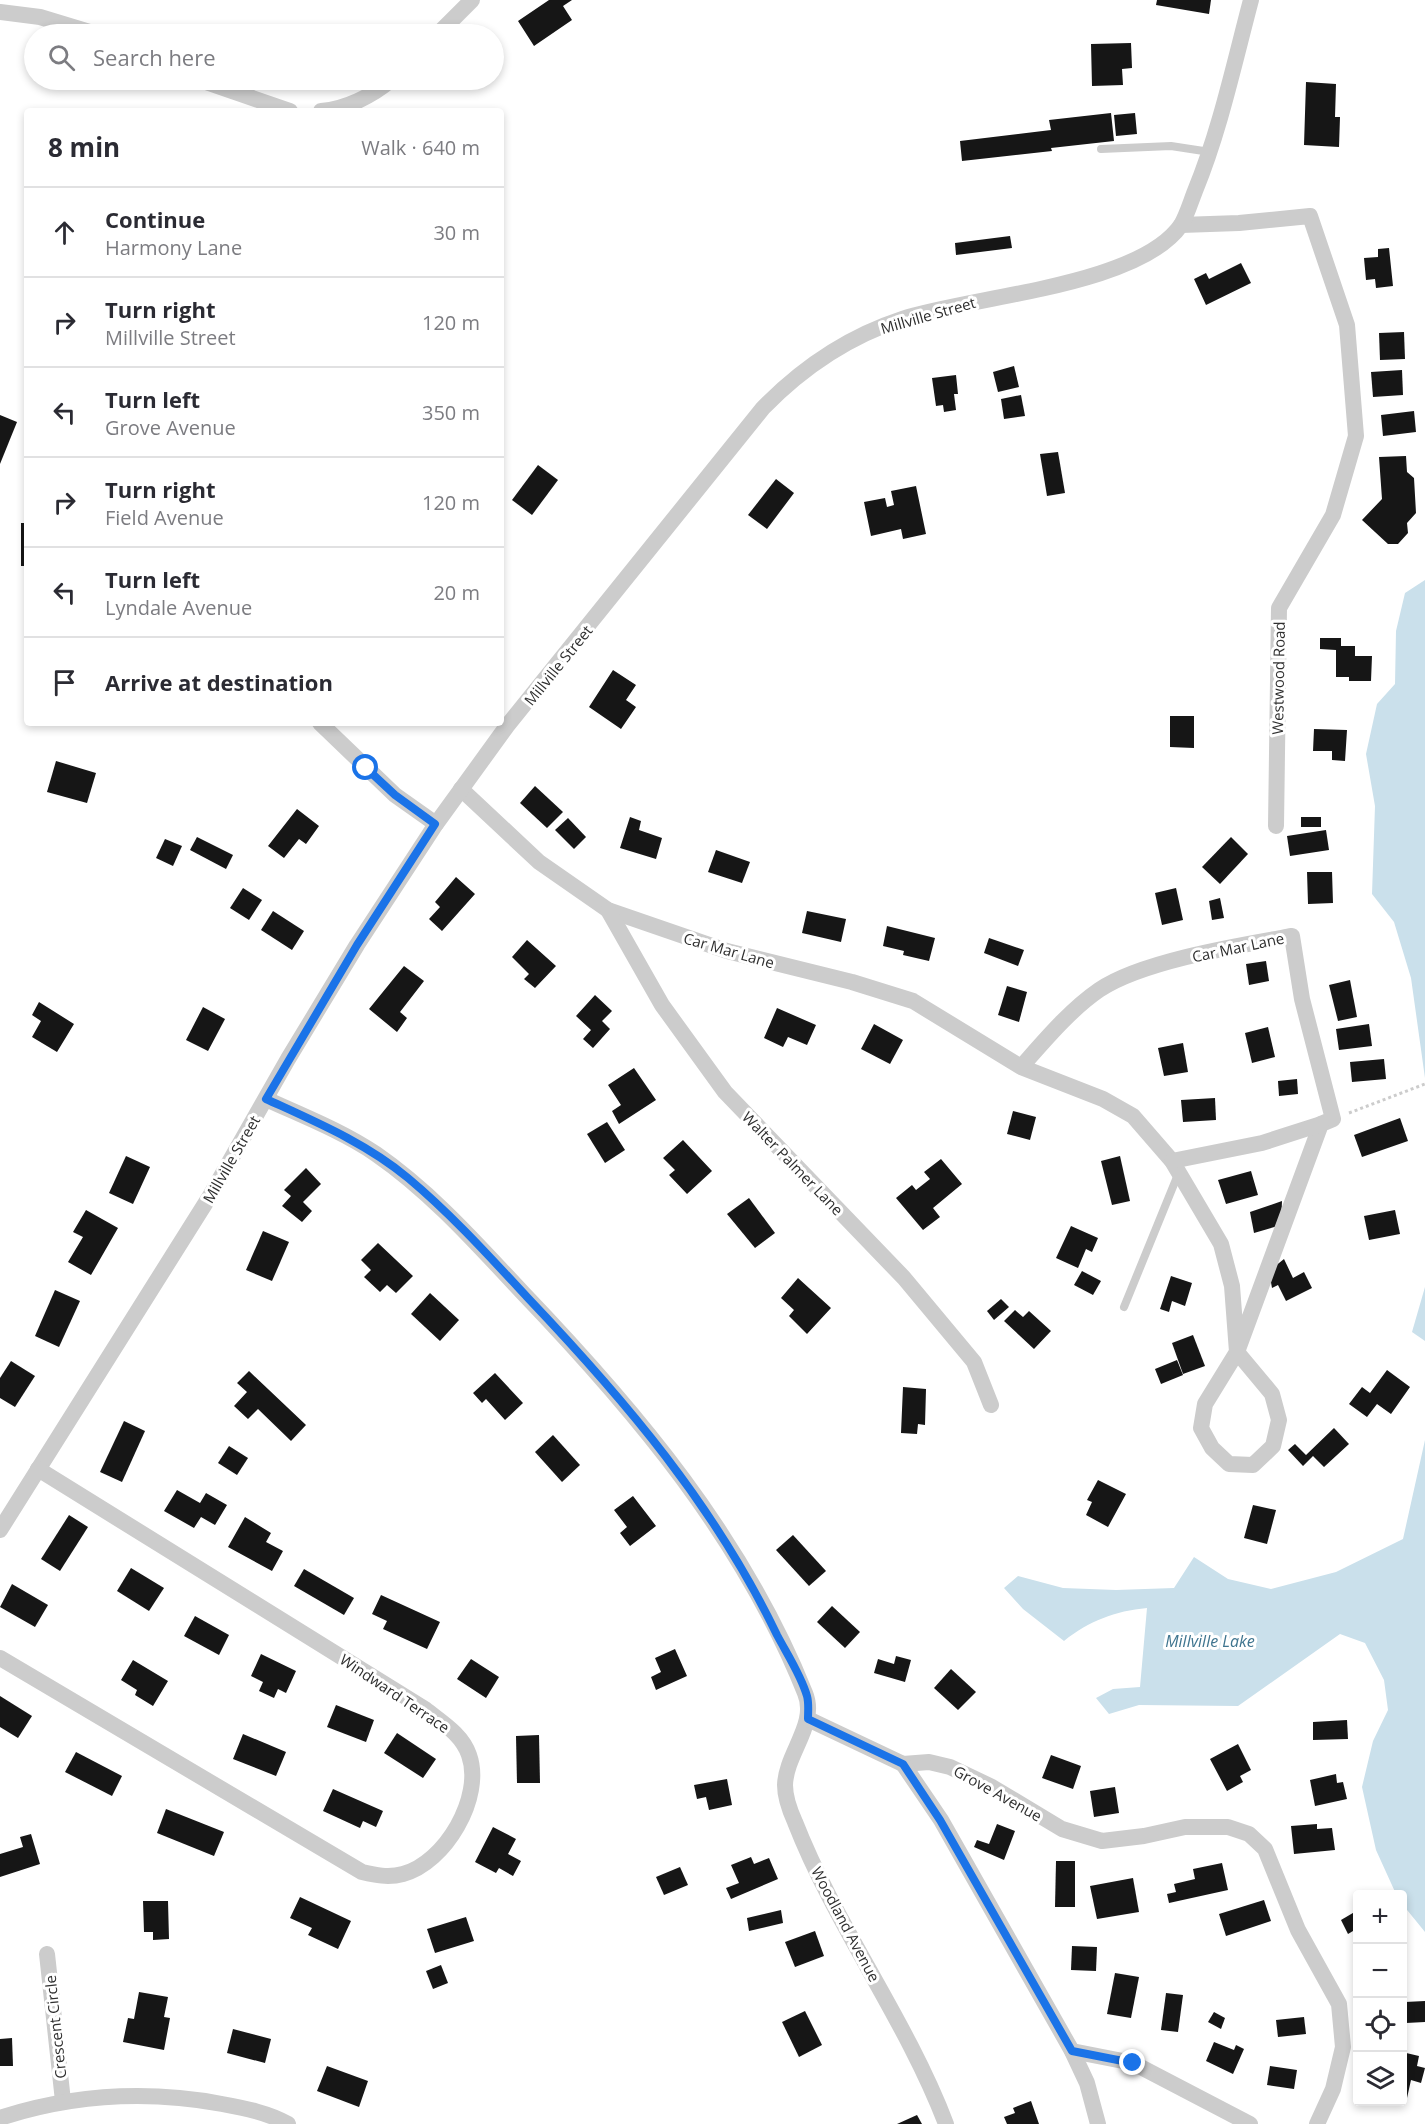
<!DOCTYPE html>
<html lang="en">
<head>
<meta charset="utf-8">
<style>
	body { margin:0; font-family:"Open Sans",sans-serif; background:#f2f2f3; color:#2b2b33 }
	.controls { position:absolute; right:18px; bottom:18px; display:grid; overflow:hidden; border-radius:6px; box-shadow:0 3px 9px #0003 }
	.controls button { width:54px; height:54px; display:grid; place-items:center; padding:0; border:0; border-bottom:2px solid #e1e1e2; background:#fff; color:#2b2b33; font:30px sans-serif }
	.stop { position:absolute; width:18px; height:18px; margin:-14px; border:4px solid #1a73e8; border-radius:50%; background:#fff }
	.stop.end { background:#1a73e8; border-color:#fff; box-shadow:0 2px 6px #0008 }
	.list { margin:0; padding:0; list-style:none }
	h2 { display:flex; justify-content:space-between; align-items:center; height:78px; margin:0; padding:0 24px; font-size:26px }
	h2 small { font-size:20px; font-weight:400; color:#7c7c81 }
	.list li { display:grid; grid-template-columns:39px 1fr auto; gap:18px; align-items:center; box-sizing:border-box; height:90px; padding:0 24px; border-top:2px solid #e1e1e2 }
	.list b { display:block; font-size:22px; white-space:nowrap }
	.list p { margin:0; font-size:20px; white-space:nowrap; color:#7c7c81 }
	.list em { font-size:20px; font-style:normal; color:#7c7c81 }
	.icon { flex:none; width:33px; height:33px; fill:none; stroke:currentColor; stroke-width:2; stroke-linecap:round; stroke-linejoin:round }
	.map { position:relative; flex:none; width:1425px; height:2124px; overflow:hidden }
	.search { position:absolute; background:#fff; box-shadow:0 3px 9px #0003; left:24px; top:24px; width:480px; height:66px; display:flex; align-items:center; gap:15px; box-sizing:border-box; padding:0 21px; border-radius:33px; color:#7c7c81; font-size:22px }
	.panel { position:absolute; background:#fff; box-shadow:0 3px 9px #0003; left:24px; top:108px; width:480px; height:618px; border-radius:6px }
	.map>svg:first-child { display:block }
	.water { fill:#cae0eb }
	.building { fill:#161616 }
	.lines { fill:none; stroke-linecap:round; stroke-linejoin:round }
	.path { stroke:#ccc; stroke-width:3; stroke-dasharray:3 3; stroke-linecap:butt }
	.service { stroke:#ccc; stroke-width:8 }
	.minor { stroke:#ccc; stroke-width:16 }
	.route { stroke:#1a73e8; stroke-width:8 }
	.labels { text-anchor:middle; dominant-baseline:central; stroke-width:6; stroke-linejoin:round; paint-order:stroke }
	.street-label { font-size:15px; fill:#2f2f2f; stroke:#fff }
	.water-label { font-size:16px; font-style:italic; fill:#3f758f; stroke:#fff }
</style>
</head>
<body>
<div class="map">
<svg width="1425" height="2124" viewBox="0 0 1425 2124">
	<rect width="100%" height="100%" fill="#fff"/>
	<g class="water">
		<polygon points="1425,580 1425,1078 1411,978 1394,922 1372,894 1375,806 1366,754 1377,704 1395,684 1396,631 1405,593"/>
		<polygon points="1425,1287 1425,1341 1412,1332"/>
		<path d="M1425,1440V1932L1403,1905L1402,1894H1396L1376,1850L1362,1787L1373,1741L1388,1710L1384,1680L1365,1643L1340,1634L1238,1706L1139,1705L1109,1714L1096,1698L1113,1689L1140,1687L1147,1608C1115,1611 1089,1621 1064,1641L1023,1609L1004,1588L1018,1576L1063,1588L1116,1590L1174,1588L1194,1557L1228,1579L1271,1589L1336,1572L1403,1539Z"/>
	</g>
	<g class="building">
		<polygon points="549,0 572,0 563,6 572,20 534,46 518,21"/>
		<polygon points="1157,0 1211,0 1209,14 1156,5"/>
		<polygon points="227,24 249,31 248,34 223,34"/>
		<polygon points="1131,43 1132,68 1122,69 1123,85 1092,86 1091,44"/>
		<polygon points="1306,82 1336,84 1335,117 1340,117 1339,147 1304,145"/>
		<polygon points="1111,113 1114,141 1051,148 1052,151 962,161 960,141 1051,130 1049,120"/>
		<polygon points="1135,113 1137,134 1116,136 1114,115"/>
		<polygon points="1010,236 1012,248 956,255 955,243"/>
		<polygon points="1389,248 1393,286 1376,288 1375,279 1366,280 1364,258 1378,257 1378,249"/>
		<polygon points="1241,263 1251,283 1206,305 1194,279 1206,273 1209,279"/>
		<polygon points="1404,332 1405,359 1380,360 1379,333"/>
		<polygon points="1014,366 1019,387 998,392 993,372"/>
		<polygon points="1402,370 1403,395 1373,397 1371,372"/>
		<polygon points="956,375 958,394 954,394 956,410 944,412 943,405 936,406 932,378"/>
		<polygon points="1021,395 1025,416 1004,419 1001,399"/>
		<polygon points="1414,411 1416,432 1383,436 1381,415"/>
		<polygon points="0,415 17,422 0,464"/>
		<polygon points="1058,452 1065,493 1047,496 1040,454"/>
		<polygon points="1406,456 1407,472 1414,478 1416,513 1407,523 1408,533 1398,544 1388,544 1362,520 1382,499 1379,457"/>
		<polygon points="538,465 558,480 532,515 512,500"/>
		<polygon points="776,479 794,493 767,529 748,515"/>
		<polygon points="916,486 926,534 903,539 901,529 871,536 864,502 885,498 887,507 894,505 891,491"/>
		<rect x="21" y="523" width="6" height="43"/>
		<polygon points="1320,638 1341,638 1341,646 1355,646 1355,656 1372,656 1371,681 1349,681 1349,677 1336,677 1336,650 1320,649"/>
		<polygon points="613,670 636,685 626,700 636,707 621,729 589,707"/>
		<polygon points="1170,716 1194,716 1194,748 1170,747"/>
		<polygon points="1314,729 1347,730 1345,761 1332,760 1332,751 1313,751"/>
		<polygon points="56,761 96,773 87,803 47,792"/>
		<polygon points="535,786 563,812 547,828 520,803"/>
		<polygon points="297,809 319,826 306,844 299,839 284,858 268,846"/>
		<polygon points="630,817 641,821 639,830 662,838 656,859 620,848"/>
		<rect x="1301" y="817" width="20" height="10"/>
		<polygon points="568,818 586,837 574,849 555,830"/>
		<polygon points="1326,830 1329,850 1290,856 1287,836"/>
		<polygon points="197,837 233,855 226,869 190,850"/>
		<polygon points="1231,837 1248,854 1220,884 1202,867"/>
		<polygon points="165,839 182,846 173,866 156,858"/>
		<polygon points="716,850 750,862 742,883 708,872"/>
		<polygon points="1307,872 1332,872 1333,903 1308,904"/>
		<polygon points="456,877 475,894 442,931 429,919 440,907 435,902"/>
		<polygon points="243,888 262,900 249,920 230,908"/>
		<polygon points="1176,888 1183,920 1162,925 1155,893"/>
		<polygon points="1220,898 1224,918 1212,920 1209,901"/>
		<polygon points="273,911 304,931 292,950 261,930"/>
		<polygon points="807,911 846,919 841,942 802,933"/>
		<polygon points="887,926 935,938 929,961 903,955 904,951 883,946"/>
		<polygon points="989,938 1024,950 1018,966 984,953"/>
		<polygon points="527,940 556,966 535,988 524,979 529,974 512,957"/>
		<polygon points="1266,961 1269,981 1249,985 1246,964"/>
		<polygon points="404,966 424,981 400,1012 407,1018 397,1032 369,1009"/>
		<polygon points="1350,980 1357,1017 1338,1021 1329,985"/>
		<polygon points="1007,986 1027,992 1019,1022 998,1015"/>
		<polygon points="595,995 612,1011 602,1021 610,1029 593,1048 583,1039 591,1030 576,1016"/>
		<polygon points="39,1002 74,1024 57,1052 32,1037 41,1021 32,1015"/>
		<polygon points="203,1007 225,1019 208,1051 186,1040"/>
		<polygon points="777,1008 816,1025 807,1045 788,1037 783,1047 764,1038"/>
		<polygon points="874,1024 903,1040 890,1064 861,1049"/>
		<polygon points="1369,1024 1372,1046 1339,1050 1336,1029"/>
		<polygon points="1268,1027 1275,1057 1252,1063 1245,1033"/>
		<polygon points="1183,1043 1188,1072 1164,1076 1158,1048"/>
		<polygon points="1384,1059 1386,1079 1352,1082 1350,1062"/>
		<polygon points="634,1068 656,1100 619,1124 612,1111 621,1105 608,1085"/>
		<polygon points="1297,1079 1298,1094 1279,1096 1278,1081"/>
		<polygon points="1215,1098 1216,1120 1183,1122 1181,1100"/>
		<polygon points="1013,1111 1036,1117 1030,1140 1007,1134"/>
		<polygon points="1400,1118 1408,1141 1362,1157 1354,1135"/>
		<polygon points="607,1122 625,1150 605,1163 587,1134"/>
		<polygon points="683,1140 712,1171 687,1194 669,1175 675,1170 663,1158"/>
		<polygon points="126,1156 150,1167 133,1204 109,1193"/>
		<polygon points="1120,1156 1130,1201 1112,1205 1101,1161"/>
		<polygon points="941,1159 962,1184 933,1208 940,1217 923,1230 896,1198 912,1185 916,1190 930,1179 924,1172"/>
		<polygon points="306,1168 321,1184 303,1202 312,1211 302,1222 282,1206 291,1196 284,1190"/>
		<polygon points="1251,1171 1258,1195 1226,1204 1218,1180"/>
		<polygon points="749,1198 775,1233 755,1248 727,1214"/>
		<polygon points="1282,1201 1281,1225 1254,1233 1250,1212"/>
		<polygon points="86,1210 118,1228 91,1275 68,1262 83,1237 73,1232"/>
		<polygon points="1395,1210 1400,1234 1369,1240 1364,1216"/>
		<polygon points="1071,1226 1098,1238 1092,1252 1086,1249 1078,1268 1056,1258"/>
		<polygon points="263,1231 289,1242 272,1281 246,1270"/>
		<polygon points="378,1243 413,1276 396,1293 387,1285 380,1292 364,1277 371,1270 361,1260"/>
		<polygon points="1284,1259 1293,1278 1304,1272 1312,1288 1286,1301 1278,1285 1272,1288 1269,1271"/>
		<polygon points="1082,1271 1101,1281 1093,1295 1074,1285"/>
		<polygon points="1171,1276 1192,1283 1185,1306 1172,1301 1169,1312 1160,1309"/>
		<polygon points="798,1278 831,1308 807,1334 789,1316 794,1310 781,1298"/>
		<polygon points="55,1290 80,1301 59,1347 35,1336"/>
		<polygon points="430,1293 459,1320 440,1341 411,1314"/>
		<polygon points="1001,1299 1009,1307 994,1320 987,1311"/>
		<polygon points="1015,1310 1023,1317 1029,1311 1051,1331 1034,1349 1004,1321"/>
		<polygon points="1193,1335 1205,1366 1183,1374 1172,1343"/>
		<polygon points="1177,1360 1183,1375 1161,1384 1155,1369"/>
		<polygon points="11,1361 35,1376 15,1407 0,1398 0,1378"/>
		<polygon points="1387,1370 1410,1387 1391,1414 1377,1404 1367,1417 1349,1404 1362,1387 1370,1393"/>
		<polygon points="249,1371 306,1425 291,1441 258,1409 248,1419 234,1406 247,1392 237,1383"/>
		<polygon points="495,1373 523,1403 505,1420 486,1399 482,1403 473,1393"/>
		<polygon points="903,1387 926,1389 925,1425 918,1424 917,1434 901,1433"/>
		<polygon points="124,1421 145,1431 122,1482 100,1472"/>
		<polygon points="1334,1428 1349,1444 1324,1467 1313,1456 1303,1466 1288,1450 1295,1444 1306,1455"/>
		<polygon points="553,1435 580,1465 562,1482 535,1452"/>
		<polygon points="229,1446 248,1458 237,1475 218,1463"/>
		<polygon points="1098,1480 1126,1494 1108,1527 1086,1515 1092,1502 1087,1500"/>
		<polygon points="177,1490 200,1503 206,1493 227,1505 215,1525 201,1517 194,1528 164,1511"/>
		<polygon points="633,1496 656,1526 630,1546 620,1533 627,1527 614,1510"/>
		<polygon points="1253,1505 1276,1510 1267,1544 1244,1538"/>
		<polygon points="69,1515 88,1527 60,1571 41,1559"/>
		<polygon points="245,1517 271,1533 266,1542 283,1551 272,1571 228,1547"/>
		<polygon points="793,1535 826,1571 809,1586 776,1550"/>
		<polygon points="131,1568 164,1588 149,1611 117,1591"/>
		<polygon points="304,1569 354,1598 344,1615 294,1586"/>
		<polygon points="12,1584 48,1605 35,1627 0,1607"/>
		<polygon points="381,1595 440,1622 427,1649 383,1629 387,1621 372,1614"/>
		<polygon points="832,1606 860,1632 845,1648 817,1622"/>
		<polygon points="195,1616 229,1635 219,1655 184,1636"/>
		<polygon points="675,1649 687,1676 656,1690 651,1677 661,1672 655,1658"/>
		<polygon points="261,1654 296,1671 286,1693 278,1689 274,1698 259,1691 263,1682 251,1676"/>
		<polygon points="896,1656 911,1660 905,1682 874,1673 878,1659 894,1664"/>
		<polygon points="471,1659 499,1677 486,1698 457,1679"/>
		<polygon points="133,1660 168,1681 153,1706 135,1695 137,1690 121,1680"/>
		<polygon points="951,1669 976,1692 958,1710 934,1688"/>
		<polygon points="0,1696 32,1716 18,1738 0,1727"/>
		<polygon points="336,1705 374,1720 366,1742 327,1727"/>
		<polygon points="1347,1720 1348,1739 1313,1740 1313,1722"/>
		<polygon points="397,1733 436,1759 423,1778 384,1753"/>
		<polygon points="243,1734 286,1752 276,1776 233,1759"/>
		<polygon points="539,1735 540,1783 517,1783 516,1736"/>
		<polygon points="1238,1744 1251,1770 1240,1776 1243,1782 1227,1791 1210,1759"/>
		<polygon points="76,1752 122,1776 112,1796 65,1772"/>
		<polygon points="1051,1755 1081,1766 1073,1789 1042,1778"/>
		<polygon points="1336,1774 1337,1783 1343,1782 1347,1799 1315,1806 1310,1780"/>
		<polygon points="727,1779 732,1805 709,1810 706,1797 697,1799 694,1785"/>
		<polygon points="1115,1787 1119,1813 1094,1817 1090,1791"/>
		<polygon points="333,1789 383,1811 376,1827 363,1821 360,1828 323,1811"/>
		<polygon points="166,1809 224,1832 214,1856 157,1833"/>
		<polygon points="997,1824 1015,1831 1004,1860 974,1847 977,1840 989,1844"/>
		<polygon points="1317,1824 1317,1829 1332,1828 1335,1850 1294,1854 1291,1826"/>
		<polygon points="493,1827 516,1839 508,1854 521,1861 513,1876 499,1868 496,1873 475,1862"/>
		<polygon points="31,1834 40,1864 0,1877 0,1854 23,1847 20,1837"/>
		<polygon points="751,1857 754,1864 769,1858 778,1879 731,1899 726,1888 739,1883 731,1865"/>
		<polygon points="1056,1861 1075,1861 1075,1907 1055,1907"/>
		<polygon points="1222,1863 1228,1890 1169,1903 1167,1894 1176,1892 1174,1884 1195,1879 1193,1869"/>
		<polygon points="680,1867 688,1885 664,1895 656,1877"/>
		<polygon points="1133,1878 1139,1912 1097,1919 1090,1886"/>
		<polygon points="300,1897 351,1921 338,1949 308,1935 312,1928 290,1918"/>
		<polygon points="1264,1900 1271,1921 1226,1936 1219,1914"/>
		<polygon points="143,1901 168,1901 169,1939 153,1940 153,1932 144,1932"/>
		<polygon points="781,1910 783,1923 749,1931 747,1918"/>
		<polygon points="1358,1910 1358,1928 1348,1934 1341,1920"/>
		<polygon points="466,1917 474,1941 435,1953 427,1929"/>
		<polygon points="815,1931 824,1956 795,1967 785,1942"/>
		<polygon points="1072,1946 1097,1947 1096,1971 1071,1970"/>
		<polygon points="441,1965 448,1983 433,1989 426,1971"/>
		<polygon points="1115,1973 1139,1977 1131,2018 1107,2014"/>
		<polygon points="139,1992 168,1997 164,2017 170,2018 164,2050 123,2042 128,2018 134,2019"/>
		<polygon points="1166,1993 1183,1995 1178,2032 1161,2030"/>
		<polygon points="1425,2001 1425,2022 1406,2023 1405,2002"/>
		<polygon points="805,2011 822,2045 799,2057 782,2022"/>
		<polygon points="1214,2012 1225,2018 1221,2029 1208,2022"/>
		<polygon points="1304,2017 1306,2034 1278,2037 1276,2020"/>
		<polygon points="233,2029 271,2039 265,2063 227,2053"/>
		<polygon points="12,2038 13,2066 0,2066 0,2039"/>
		<polygon points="1214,2042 1234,2050 1236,2045 1244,2049 1233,2074 1206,2061"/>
		<polygon points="1402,2052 1419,2056 1417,2066 1425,2068 1421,2083 1411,2080 1407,2098 1402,2097"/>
		<polygon points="327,2066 368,2081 359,2107 317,2091"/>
		<polygon points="1270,2066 1297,2070 1294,2089 1267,2085"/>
		<polygon points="1031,2101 1039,2124 1007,2124 1004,2117 1015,2113 1013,2108"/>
		<polygon points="917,2115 922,2124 897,2124"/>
	</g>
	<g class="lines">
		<polyline class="path" points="1349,1113 1425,1084"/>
		<g class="service">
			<polyline points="1101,149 1171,146 1210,152"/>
			<polyline points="1124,1307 1179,1172"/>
		</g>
		<g class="minor">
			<polyline points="0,12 40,17 96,34"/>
			<polyline points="438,34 472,0"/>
			<polyline points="200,80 290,111"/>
			<path d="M321,111C346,109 372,96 391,80"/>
			<polyline points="1181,225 1239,223 1310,216 1347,325 1356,436 1333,515 1279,608 1276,826"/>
			<polyline points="320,723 395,795 436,824"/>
			<path d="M461,789L539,862L608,910L727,951L852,982L913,1001L1021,1067L1103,1099L1133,1116L1172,1161L1221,1244L1232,1286L1237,1352L1272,1394L1279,1420L1273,1446L1253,1465L1229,1464L1212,1448L1201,1428L1205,1404L1237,1352L1321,1124L1333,1119L1302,999L1292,936C1241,945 1141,961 1099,990C1070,1010 1045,1040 1021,1067"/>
			<polyline points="608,910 662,1005 725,1092 904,1278 974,1362 991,1405"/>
			<path d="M266,1099C303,1116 342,1131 376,1154C431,1192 477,1244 522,1292C636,1411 743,1538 805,1693C818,1724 786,1753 785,1785C785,1797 790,1811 795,1822C836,1927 906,2019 946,2124"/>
			<polyline points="1172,1161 1262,1143 1321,1124"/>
			<path d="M0,1530L210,1196L288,1059L357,945L436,824L507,726L763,408C803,367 847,337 902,319C973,296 1139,286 1181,225C1187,215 1191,201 1195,191C1220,130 1234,64 1251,0"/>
			<path d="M0,1658L362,1872C375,1875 388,1878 403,1874C445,1863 484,1797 469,1755C462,1734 441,1722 425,1709L38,1469"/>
			<polyline points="808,1719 903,1764 929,1762 950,1767 992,1787 1062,1829 1102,1841 1144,1836 1185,1827 1228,1827 1249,1834 1265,1849 1298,1930 1339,2004 1343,2047 1333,2089 1317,2124"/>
			<polyline points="903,1764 941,1820 1072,2051 1087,2083 1098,2124"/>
			<polyline points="47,1954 63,2101"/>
			<polyline points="1072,2051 1133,2063 1250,2124"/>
			<path d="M0,2118C74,2094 146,2090 222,2104C244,2108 269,2113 288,2124"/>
		</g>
	</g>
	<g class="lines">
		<path class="route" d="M366,768L395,795L435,824L357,945L266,1099C316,1122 366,1143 408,1178C451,1214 489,1256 527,1297C625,1400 715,1506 777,1635C787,1654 801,1675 807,1696C809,1703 808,1712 808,1719L903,1764L940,1820L1072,2051L1133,2063"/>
	</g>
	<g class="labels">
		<g class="street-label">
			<text transform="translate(928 315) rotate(-16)">Millville Street</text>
			<text transform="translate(558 665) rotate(-51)">Millville Street</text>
			<text transform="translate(1278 678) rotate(-89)">Westwood Road</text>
			<text transform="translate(1238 947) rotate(-12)">Car Mar Lane</text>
			<text transform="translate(729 950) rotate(16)">Car Mar Lane</text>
			<text transform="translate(231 1159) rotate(-60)">Millville Street</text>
			<text transform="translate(793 1163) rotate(46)">Walter Palmer Lane</text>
			<text transform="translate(395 1693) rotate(34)">Windward Terrace</text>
			<text transform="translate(998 1793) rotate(29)">Grove Avenue</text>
			<text transform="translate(846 1924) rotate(62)">Woodland Avenue</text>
			<text transform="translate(55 2027) rotate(-96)">Crescent Circle</text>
		</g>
		<g class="water-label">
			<text x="1210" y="1641">Millville Lake</text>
		</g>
	</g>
</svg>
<div class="controls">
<button>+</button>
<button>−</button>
<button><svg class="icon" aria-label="locate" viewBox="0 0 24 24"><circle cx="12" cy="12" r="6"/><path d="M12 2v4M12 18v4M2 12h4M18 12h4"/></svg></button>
<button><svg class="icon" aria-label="layers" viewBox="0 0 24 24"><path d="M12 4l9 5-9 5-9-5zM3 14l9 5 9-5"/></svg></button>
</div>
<div class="stop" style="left:366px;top:768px"></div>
<div class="stop end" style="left:1133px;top:2063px"></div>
<div class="search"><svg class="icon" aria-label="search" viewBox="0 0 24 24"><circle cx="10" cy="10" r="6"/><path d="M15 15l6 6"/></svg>Search here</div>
<section class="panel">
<h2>8 min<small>Walk · 640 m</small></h2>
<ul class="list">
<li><svg class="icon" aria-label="ahead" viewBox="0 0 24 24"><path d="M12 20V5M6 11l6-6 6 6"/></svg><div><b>Continue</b><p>Harmony Lane</p></div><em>30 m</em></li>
<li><svg class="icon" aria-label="right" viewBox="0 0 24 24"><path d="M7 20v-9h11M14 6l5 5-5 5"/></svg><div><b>Turn right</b><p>Millville Street</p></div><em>120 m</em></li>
<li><svg class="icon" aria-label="left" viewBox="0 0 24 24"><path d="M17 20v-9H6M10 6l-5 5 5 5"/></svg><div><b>Turn left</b><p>Grove Avenue</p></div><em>350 m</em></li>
<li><svg class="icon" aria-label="right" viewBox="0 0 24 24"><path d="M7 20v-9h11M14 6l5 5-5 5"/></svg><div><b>Turn right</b><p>Field Avenue</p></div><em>120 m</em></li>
<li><svg class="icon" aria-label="left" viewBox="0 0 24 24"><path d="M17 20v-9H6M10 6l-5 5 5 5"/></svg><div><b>Turn left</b><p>Lyndale Avenue</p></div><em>20 m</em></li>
<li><svg class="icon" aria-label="arrive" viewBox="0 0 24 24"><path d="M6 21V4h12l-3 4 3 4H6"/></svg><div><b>Arrive at destination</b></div></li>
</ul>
</section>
</div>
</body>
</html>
